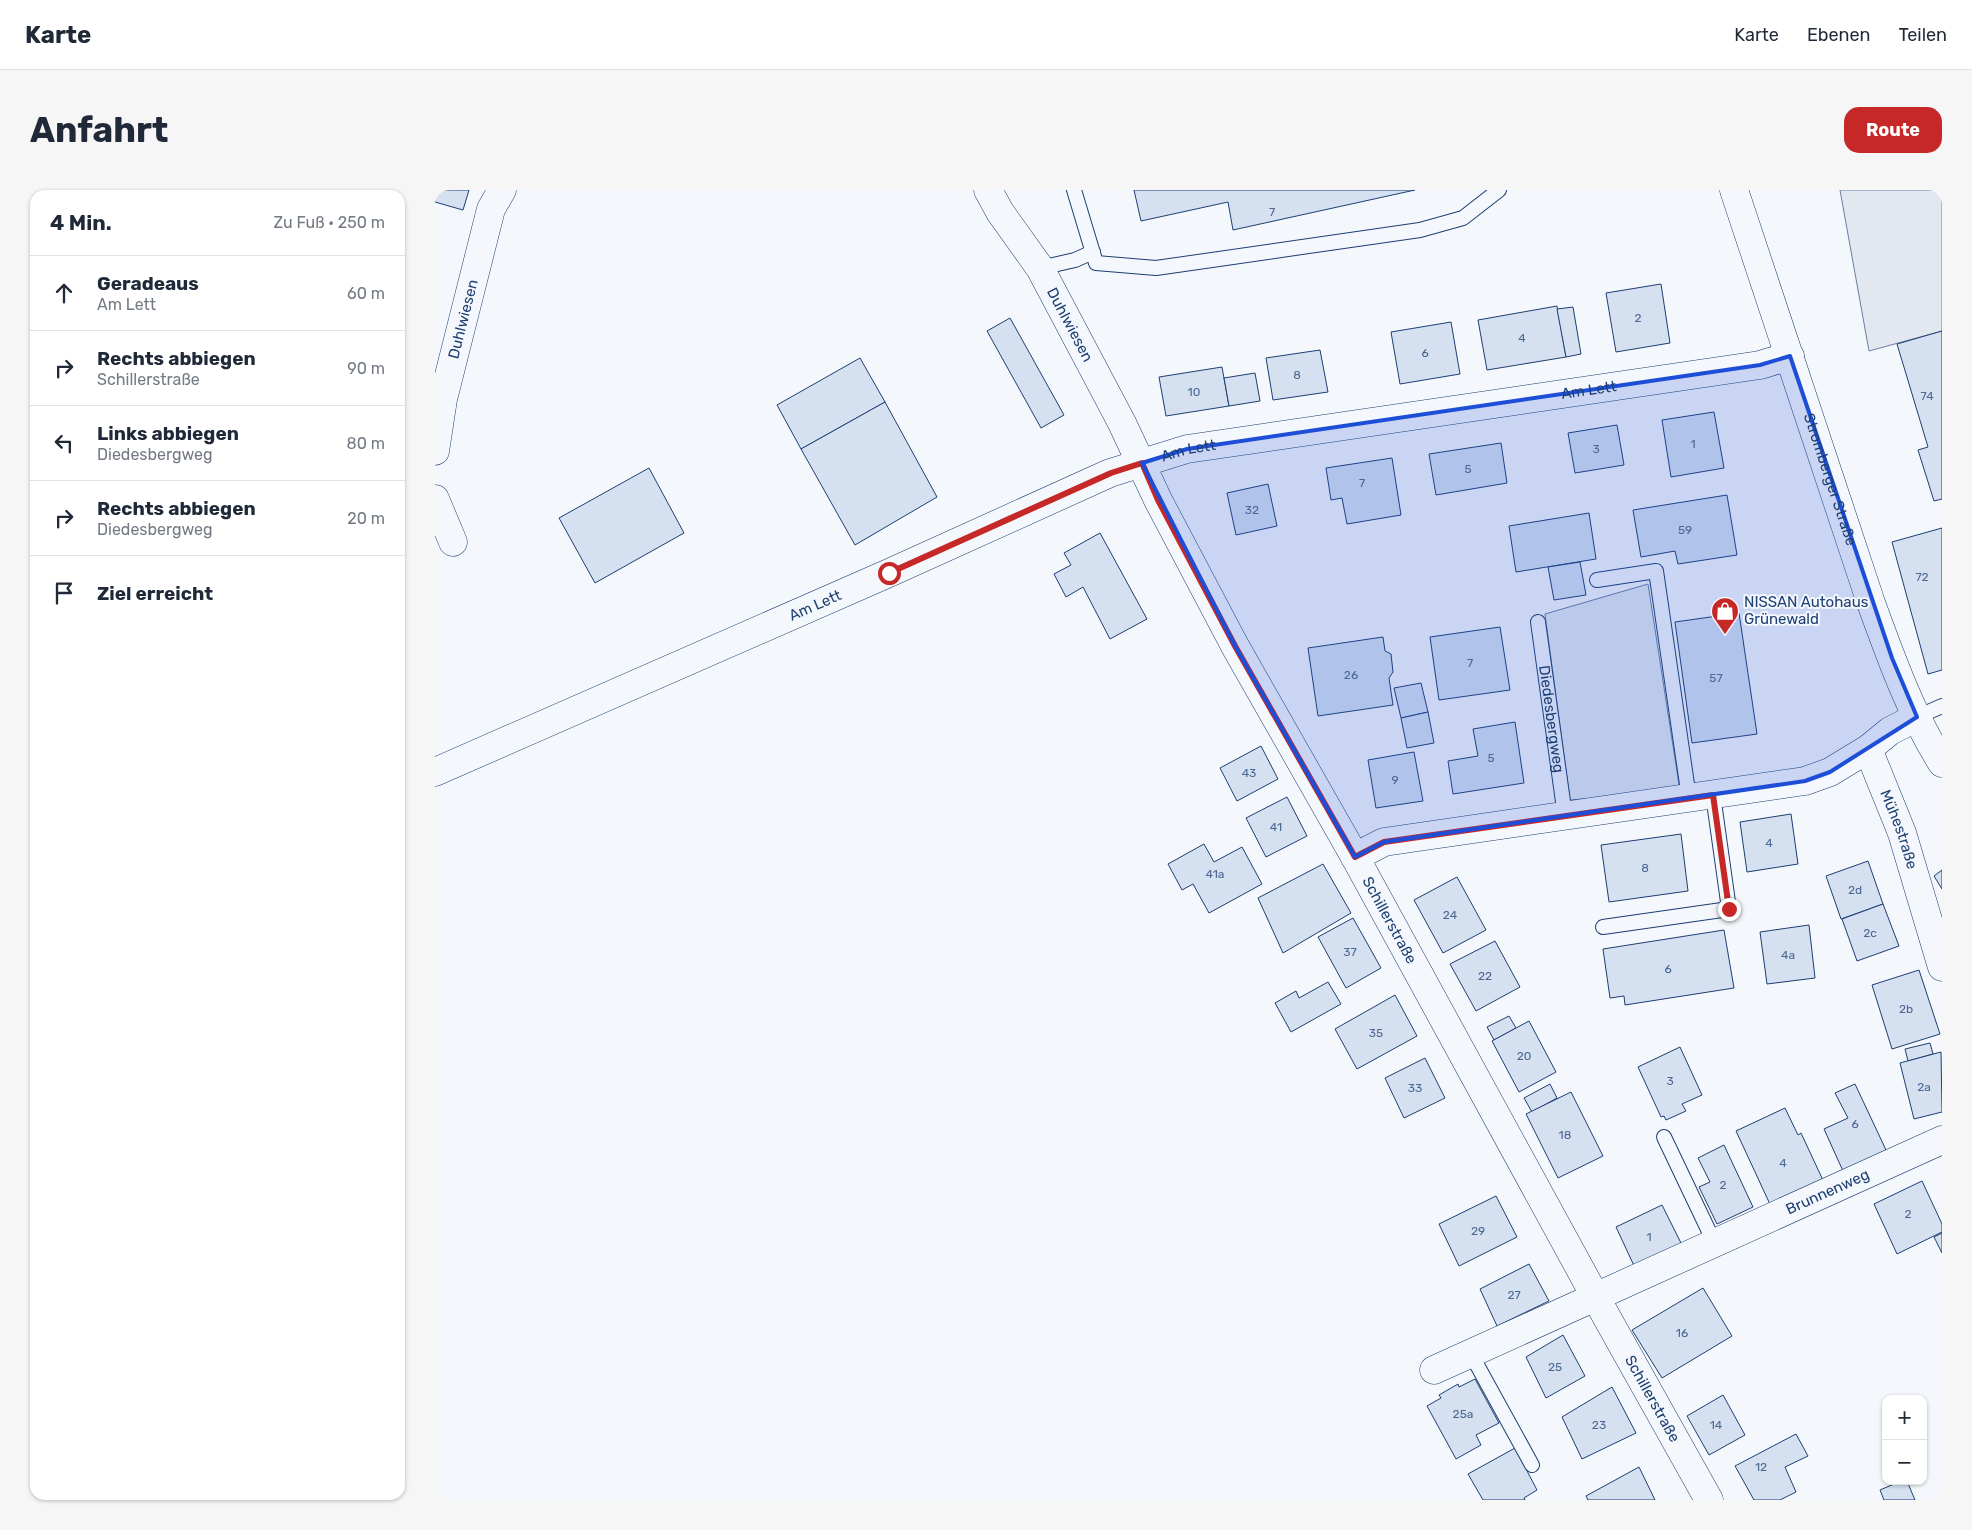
<!DOCTYPE html>
<html lang="de">
<head>
<meta charset="utf-8">
<style>
	body { margin:0; font-family:Rubik,sans-serif; background:#f6f6f7; color:#1f2937 }
	.controls { position:absolute; right:15px; bottom:15px; display:grid; overflow:hidden; border-radius:10px; box-shadow:0 1px 4px #0004 }
	.controls button { width:45px; height:45px; display:grid; place-items:center; padding:0; border:0; border-bottom:1px solid #e0e1e3; background:#fff; color:#1f2937; font:25px sans-serif }
	.stop { position:absolute; width:15px; height:15px; margin:-11px; border:4px solid #c62828; border-radius:50%; background:#fff }
	.stop.end { background:#c62828; border-color:#fff; box-shadow:0 1px 5px #0008 }
	.list { margin:0; padding:0; list-style:none }
	h2 { display:flex; justify-content:space-between; align-items:center; height:65px; margin:0; padding:0 20px; font-size:21px }
	h2 small { font-size:16px; font-weight:400; color:#747a83 }
	.list li { display:grid; grid-template-columns:32px 1fr auto; gap:15px; align-items:center; box-sizing:border-box; height:75px; padding:0 20px; border-top:1px solid #e0e1e3 }
	.list b { display:block; font-size:19px; white-space:nowrap }
	.list p { margin:0; font-size:16px; white-space:nowrap; color:#747a83 }
	.list em { font-size:16px; font-style:normal; color:#747a83 }
	.icon { flex:none; width:28px; height:28px; fill:none; stroke:currentColor; stroke-width:2; stroke-linecap:round; stroke-linejoin:round }
	.map { position:relative; flex:none; width:1507px; height:1310px; overflow:hidden; border-radius:15px }
	header { display:flex; align-items:center; gap:30px; box-sizing:border-box; height:70px; padding:0 25px; background:#fff; border-bottom:1px solid #e0e1e3 }
	header strong { font-size:24px }
	nav { display:flex; gap:28px; margin-inline-start:auto; font-size:18px }
	.intro { display:flex; align-items:center; justify-content:space-between; box-sizing:border-box; height:120px; padding:0 30px }
	h1 { margin:0; font-size:35px }
	.button { padding:12px 22px; border-radius:15px; background:#c62828; color:#fff; font-size:18px; font-weight:700 }
	main { display:flex; gap:30px; padding:0 30px }
	aside { flex:1; background:#fff; border-radius:15px; box-shadow:0 1px 4px #0004 }
	.map>svg:first-child { display:block }
	.parking { fill:#e3e8f0; stroke:#687fa3 }
	.building { fill:#d5e0f0; stroke:#1d3f73 }
	.lines { fill:none; stroke-linecap:round; stroke-linejoin:round }
	.lane-casing { stroke:#1d3f73; stroke-width:16 }
	.street-casing { stroke:#1d3f73; stroke-width:29 }
	.secondary-casing { stroke:#1d3f73; stroke-width:29 }
	.lane { stroke:#f4f7fb; stroke-width:14 }
	.street { stroke:#f4f7fb; stroke-width:28 }
	.secondary { stroke:#f4f7fb; stroke-width:28 }
	.route { stroke:#c62828; stroke-width:6 }
	.marked { fill:#1d4ed8; fill-opacity:0.2; stroke:#1d4ed8; stroke-width:4; stroke-linejoin:round }
	.labels { text-anchor:middle; dominant-baseline:central; stroke-width:4; stroke-linejoin:round; paint-order:stroke }
	.number-label { font-size:12px; fill:#4b6792 }
	.street-label { font-size:15px; fill:#1d3f73; stroke:#f4f7fb }
	.poi-label { font-size:15px; fill:#1d3f73; stroke:#f4f7fb; text-anchor:start }
</style>
</head>
<body>
<header>
<strong>Karte</strong>
<nav><a>Karte</a><a>Ebenen</a><a>Teilen</a></nav>
</header>
<div class="intro"><h1>Anfahrt</h1><a class="button">Route</a></div>
<main>
<aside>
<h2>4 Min.<small>Zu Fuß · 250 m</small></h2>
<ul class="list">
<li><svg class="icon" aria-label="ahead" viewBox="0 0 24 24"><path d="M12 20V5M6 11l6-6 6 6"/></svg><div><b>Geradeaus</b><p>Am Lett</p></div><em>60 m</em></li>
<li><svg class="icon" aria-label="right" viewBox="0 0 24 24"><path d="M7 20v-9h11M14 6l5 5-5 5"/></svg><div><b>Rechts abbiegen</b><p>Schillerstraße</p></div><em>90 m</em></li>
<li><svg class="icon" aria-label="left" viewBox="0 0 24 24"><path d="M17 20v-9H6M10 6l-5 5 5 5"/></svg><div><b>Links abbiegen</b><p>Diedesbergweg</p></div><em>80 m</em></li>
<li><svg class="icon" aria-label="right" viewBox="0 0 24 24"><path d="M7 20v-9h11M14 6l5 5-5 5"/></svg><div><b>Rechts abbiegen</b><p>Diedesbergweg</p></div><em>20 m</em></li>
<li><svg class="icon" aria-label="arrive" viewBox="0 0 24 24"><path d="M6 21V4h12l-3 4 3 4H6"/></svg><div><b>Ziel erreicht</b></div></li>
</ul>
</aside>
<div class="map">
<svg width="1507" height="1310" viewBox="0 0 1507 1310">
	<rect width="100%" height="100%" fill="#f4f7fb"/>
	<g class="parking">
		<polygon points="1405,0 1507,0 1507,141 1434,161"/>
		<polygon points="1213,394 1245,601 1135,610 1110,424"/>
	</g>
	<g class="building">
		<polygon points="0,0 34,0 28,20 0,12"/>
		<polygon points="699,0 980,0 798,40 793,12 706,31"/>
		<polygon points="1226,94 1235,153 1181,162 1171,103"/>
		<polygon points="1122,116 1131,167 1052,180 1043,130"/>
		<polygon points="1138,117 1146,164 1131,167 1122,119"/>
		<polygon points="575,128 629,225 606,238 552,141"/>
		<polygon points="1016,132 1025,184 965,194 956,142"/>
		<polygon points="1507,141 1507,309 1499,311 1483,260 1493,257 1462,154"/>
		<polygon points="885,160 893,202 838,210 831,168"/>
		<polygon points="425,168 450,212 366,259 342,215"/>
		<polygon points="787,177 794,216 731,226 724,187"/>
		<polygon points="820,183 825,211 794,216 789,188"/>
		<polygon points="450,212 502,307 420,355 366,259"/>
		<polygon points="1279,222 1289,278 1236,287 1227,230"/>
		<polygon points="1182,235 1189,275 1140,283 1133,243"/>
		<polygon points="1066,253 1072,293 1001,305 994,264"/>
		<polygon points="957,268 966,325 912,334 907,308 896,310 891,278"/>
		<polygon points="214,278 249,343 160,393 124,328"/>
		<polygon points="833,294 842,336 801,345 792,303"/>
		<polygon points="1292,305 1302,365 1243,374 1240,361 1206,367 1198,320"/>
		<polygon points="1154,323 1161,369 1081,382 1074,336"/>
		<polygon points="1507,338 1507,480 1493,484 1457,352"/>
		<polygon points="665,343 712,429 675,449 648,397 631,407 619,384 636,375 629,363"/>
		<polygon points="1145,372 1151,405 1119,410 1113,377"/>
		<polygon points="1304,423 1322,544 1257,553 1240,432"/>
		<polygon points="1065,437 1075,500 1004,510 995,447"/>
		<polygon points="948,447 950,461 956,464 958,482 954,488 958,515 883,526 873,458"/>
		<polygon points="986,493 993,522 966,528 959,498"/>
		<polygon points="993,522 999,553 972,558 966,528"/>
		<polygon points="1080,532 1089,593 1018,604 1013,571 1043,566 1038,539"/>
		<polygon points="826,556 843,589 802,611 785,578"/>
		<polygon points="979,562 988,611 941,618 933,570"/>
		<polygon points="852,607 872,646 831,667 811,628"/>
		<polygon points="1356,624 1363,674 1312,682 1305,632"/>
		<polygon points="1246,644 1253,701 1174,712 1166,655"/>
		<polygon points="769,654 779,672 807,657 827,694 774,723 758,694 747,700 733,674"/>
		<polygon points="1433,671 1448,714 1406,729 1391,686"/>
		<polygon points="888,674 916,723 848,763 823,708"/>
		<polygon points="1507,680 1507,699 1499,686"/>
		<polygon points="1022,687 1051,740 1008,763 979,710"/>
		<polygon points="1448,714 1464,756 1422,771 1407,729"/>
		<polygon points="918,728 946,778 911,798 883,747"/>
		<polygon points="1374,735 1380,788 1332,794 1325,742"/>
		<polygon points="1289,740 1299,798 1190,815 1189,806 1175,808 1168,759"/>
		<polygon points="1060,751 1085,797 1041,821 1015,774"/>
		<polygon points="1484,780 1505,844 1457,859 1437,795"/>
		<polygon points="893,792 906,814 856,842 840,813 861,801 864,808"/>
		<polygon points="960,805 982,846 922,879 900,839"/>
		<polygon points="1074,826 1081,838 1059,850 1052,837"/>
		<polygon points="1094,831 1121,882 1084,902 1057,851"/>
		<polygon points="1495,853 1498,864 1473,871 1470,859"/>
		<polygon points="1245,857 1267,905 1247,914 1251,921 1231,930 1229,926 1226,927 1203,877"/>
		<polygon points="1506,862 1507,922 1479,929 1465,873"/>
		<polygon points="990,868 1010,908 969,928 950,888"/>
		<polygon points="1115,894 1122,908 1097,922 1089,908"/>
		<polygon points="1420,894 1451,960 1408,981 1389,939 1413,928 1400,903"/>
		<polygon points="1136,902 1168,966 1123,988 1091,924"/>
		<polygon points="1350,918 1363,945 1366,943 1393,1001 1340,1025 1301,941"/>
		<polygon points="1289,955 1318,1017 1282,1034 1264,997 1275,992 1263,968"/>
		<polygon points="1487,991 1507,1034 1507,1042 1462,1064 1439,1014"/>
		<polygon points="1061,1006 1082,1047 1024,1076 1004,1034"/>
		<polygon points="1227,1015 1248,1057 1201,1080 1181,1037"/>
		<polygon points="1507,1043 1507,1063 1499,1047"/>
		<polygon points="1094,1074 1114,1111 1062,1136 1045,1099"/>
		<polygon points="1268,1098 1297,1146 1227,1188 1197,1140"/>
		<polygon points="1128,1145 1150,1186 1111,1208 1091,1167"/>
		<polygon points="1040,1189 1064,1233 1041,1245 1046,1255 1021,1269 992,1216 1006,1208 1004,1205 1023,1194 1024,1197"/>
		<polygon points="1177,1197 1201,1243 1147,1269 1127,1227"/>
		<polygon points="1288,1205 1310,1245 1274,1265 1252,1226"/>
		<polygon points="1361,1244 1373,1266 1350,1277 1361,1302 1345,1310 1319,1310 1300,1276"/>
		<polygon points="1080,1258 1102,1300 1089,1308 1090,1310 1048,1310 1033,1284"/>
		<polygon points="1204,1277 1220,1310 1153,1310 1151,1306"/>
		<polygon points="1466,1291 1472,1291 1480,1310 1449,1310 1445,1300"/>
	</g>
	<g class="lines">
		<g class="lane-casing">
			<g id="lane">
				<polyline points="639,0 661,73 721,78 985,40 1028,28 1064,0"/>
				<polyline points="605,78 640,70 658,62"/>
				<polyline points="1162,390 1221,381 1254,608"/>
				<path id="s1" d="M1103,432L1130,626"/>
				<polyline points="1482,527 1507,516"/>
				<polyline points="1168,737 1294,719 1278,605"/>
				<polyline points="1229,947 1280,1054"/>
				<polyline points="1036,1164 1097,1275"/>
			</g>
		</g>
		<g class="street-casing">
			<g id="street">
				<path id="s2" d="M553,0L565,22L605,78L687,233L723,310L800,456L920,667L1161,1108L1274,1310"/>
				<path id="s3" d="M0,261L8,209L56,19L67,0"/>
				<polyline points="0,309 18,352"/>
				<path id="s4" d="M1482,527L1455,541L1433,559L1467,643L1507,777"/>
				<path id="s5" d="M0,582L454,383L675,283L752,259L1325,175L1355,166"/>
				<polyline points="920,667 949,652 1370,591 1395,582 1433,559"/>
				<path id="s6" d="M999,1180L1507,950"/>
			</g>
		</g>
		<g class="secondary-casing">
			<g id="secondary">
				<path id="s7" d="M1299,0L1436,413C1456,468 1476,524 1507,573"/>
			</g>
		</g>
		<use href="#lane" class="lane"/>
		<use href="#street" class="street"/>
		<use href="#secondary" class="secondary"/>
	</g>
	<g class="lines">
		<polyline class="route" points="454,383 676,283 707,273 723,310 800,456 920,667 949,652 1278,605 1294,719"/>
	</g>
	<path class="marked" d="M1355,166L1457,468L1482,527L1395,582L1370,591L949,652L920,667L800,456L707,273L752,259L1325,175Z"/>
	<defs>
		<g id="shop-pin" transform="scale(1.4375)"><path d="M0 17L-7.5 6A9.5 9.5 0 1 1 7.5 6Z" fill="#c62828" stroke="#f4f7fb"/><path d="M-5-2.5h2.3a2.7 3.5 0 0 1 5.4 0H5L5.5 6h-11ZM-1.5-2.5h3a1.5 2.3 0 0 0-3 0Z" fill="#fff"/></g>
	</defs>
	<g fill-rule="evenodd">
		<use href="#shop-pin" x="1290" y="421"/>
	</g>
	<g class="labels">
		<g class="number-label">
			<text x="837" y="22">7</text>
			<text x="1203" y="128">2</text>
			<text x="1087" y="148">4</text>
			<text x="990" y="163">6</text>
			<text x="862" y="185">8</text>
			<text x="759" y="202">10</text>
			<text x="1492" y="206">74</text>
			<text x="1258" y="254">1</text>
			<text x="1161" y="259">3</text>
			<text x="1033" y="279">5</text>
			<text x="927" y="293">7</text>
			<text x="817" y="320">32</text>
			<text x="1250" y="340">59</text>
			<text x="1487" y="387">72</text>
			<text x="1035" y="473">7</text>
			<text x="916" y="485">26</text>
			<text x="1281" y="488">57</text>
			<text x="1056" y="568">5</text>
			<text x="814" y="583">43</text>
			<text x="960" y="590">9</text>
			<text x="841" y="637">41</text>
			<text x="1334" y="653">4</text>
			<text x="1210" y="678">8</text>
			<text x="780" y="684">41a</text>
			<text x="1420" y="700">2d</text>
			<text x="1015" y="725">24</text>
			<text x="1435" y="743">2c</text>
			<text x="915" y="762">37</text>
			<text x="1353" y="765">4a</text>
			<text x="1233" y="779">6</text>
			<text x="1050" y="786">22</text>
			<text x="1471" y="819">2b</text>
			<text x="941" y="843">35</text>
			<text x="1089" y="866">20</text>
			<text x="1235" y="891">3</text>
			<text x="1489" y="897">2a</text>
			<text x="980" y="898">33</text>
			<text x="1420" y="934">6</text>
			<text x="1130" y="945">18</text>
			<text x="1348" y="973">4</text>
			<text x="1288" y="995">2</text>
			<text x="1473" y="1024">2</text>
			<text x="1043" y="1041">29</text>
			<text x="1214" y="1047">1</text>
			<text x="1079" y="1105">27</text>
			<text x="1247" y="1143">16</text>
			<text x="1120" y="1177">25</text>
			<text x="1028" y="1224">25a</text>
			<text x="1164" y="1235">23</text>
			<text x="1281" y="1235">14</text>
			<text x="1326" y="1277">12</text>
		</g>
		<g class="street-label">
			<text stroke="none"><textPath href="#s3" startOffset="135">Duhlwiesen</textPath></text>
			<text stroke="none"><textPath href="#s2" startOffset="158">Duhlwiesen</textPath></text>
			<text stroke="none"><textPath href="#s5" startOffset="1225">Am Lett</textPath></text>
			<text stroke="none"><textPath href="#s5" startOffset="820">Am Lett</textPath></text>
			<text stroke="none"><textPath href="#s7" startOffset="305">Stromberger Straße</textPath></text>
			<text stroke="none"><textPath href="#s5" startOffset="415">Am Lett</textPath></text>
			<text stroke="none"><textPath href="#s1" startOffset="98">Diedesbergweg</textPath></text>
			<text stroke="none"><textPath href="#s4" startOffset="145">Mühestraße</textPath></text>
			<text stroke="none"><textPath href="#s2" startOffset="834">Schillerstraße</textPath></text>
			<text stroke="none"><textPath href="#s6" startOffset="432">Brunnenweg</textPath></text>
			<text stroke="none"><textPath href="#s2" startOffset="1380">Schillerstraße</textPath></text>
		</g>
		<g class="poi-label">
			<text x="1309" y="412">NISSAN Autohaus<tspan x="1309" dy="17">Grünewald</tspan></text>
		</g>
	</g>
</svg>
<div class="controls">
<button>+</button>
<button>−</button>
</div>
<div class="stop" style="left:454px;top:383px"></div>
<div class="stop end" style="left:1294px;top:719px"></div>
</div>
</main>
</body>
</html>
